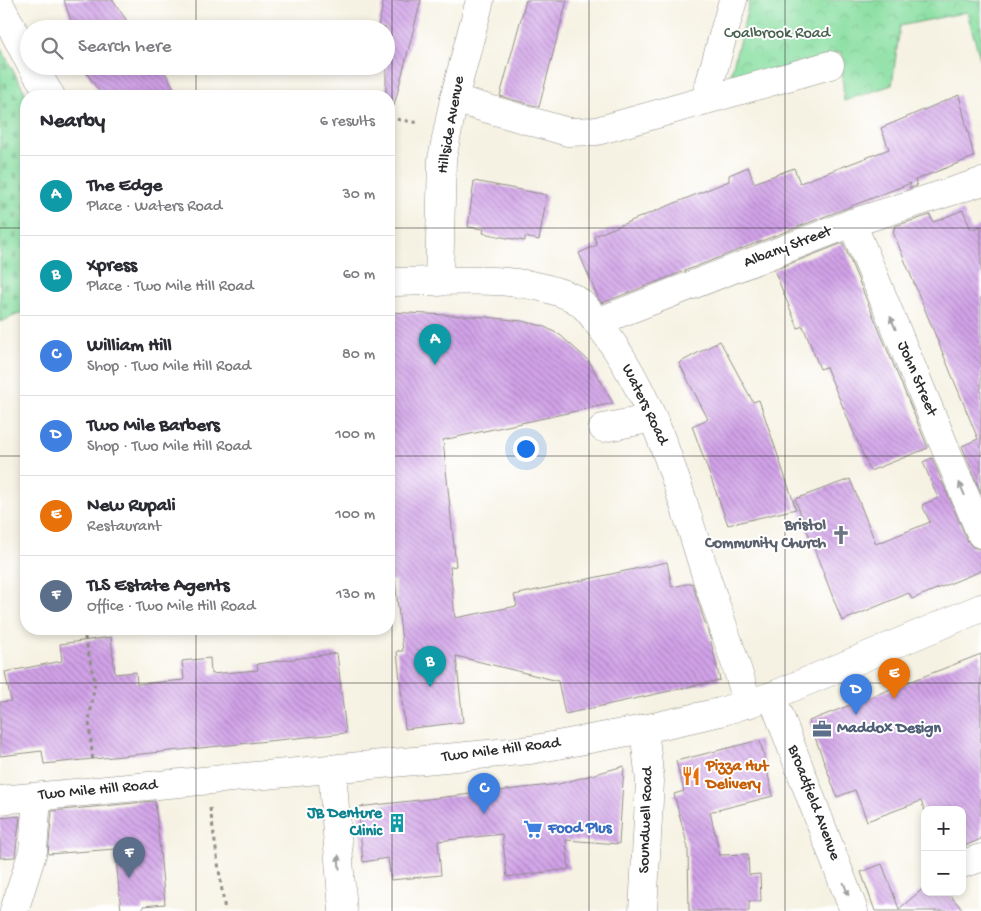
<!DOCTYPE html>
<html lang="en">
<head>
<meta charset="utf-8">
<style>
	body { margin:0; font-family:"Gochi Hand",sans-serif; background:#f7f7f7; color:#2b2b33 }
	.controls { position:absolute; right:15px; bottom:15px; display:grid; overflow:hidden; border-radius:10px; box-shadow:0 2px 8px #0003 }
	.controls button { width:45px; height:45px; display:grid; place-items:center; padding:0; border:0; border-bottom:1px solid #e1e1e2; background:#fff; color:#2b2b33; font:25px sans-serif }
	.you { position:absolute; left:525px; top:448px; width:18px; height:18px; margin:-12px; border:4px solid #fff; border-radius:50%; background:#1a73e8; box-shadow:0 0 0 8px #1a73e833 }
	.badge { display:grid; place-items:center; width:32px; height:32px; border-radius:50%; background:#1f6fb2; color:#fff; font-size:16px; font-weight:700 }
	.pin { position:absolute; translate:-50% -41px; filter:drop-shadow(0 1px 2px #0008) }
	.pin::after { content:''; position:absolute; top:26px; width:18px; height:15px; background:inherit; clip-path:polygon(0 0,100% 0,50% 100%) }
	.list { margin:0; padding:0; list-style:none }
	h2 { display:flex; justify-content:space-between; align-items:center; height:65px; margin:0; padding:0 20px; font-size:21px }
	h2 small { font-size:16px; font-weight:400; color:#7c7c81 }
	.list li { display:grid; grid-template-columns:32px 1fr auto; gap:15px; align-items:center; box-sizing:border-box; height:80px; padding:0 20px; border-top:1px solid #e1e1e2 }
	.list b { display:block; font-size:19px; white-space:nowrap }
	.list p { margin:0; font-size:16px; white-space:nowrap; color:#7c7c81 }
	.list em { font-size:16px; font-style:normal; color:#7c7c81 }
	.icon { flex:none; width:28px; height:28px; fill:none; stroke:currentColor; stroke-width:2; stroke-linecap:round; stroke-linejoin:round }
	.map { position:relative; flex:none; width:981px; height:911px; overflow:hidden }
	.search { position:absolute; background:#fff; box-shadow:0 2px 8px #0003; left:20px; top:20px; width:375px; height:55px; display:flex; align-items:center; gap:12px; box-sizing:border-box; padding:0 18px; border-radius:28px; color:#7c7c81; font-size:19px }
	.panel { position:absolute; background:#fff; box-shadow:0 2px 8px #0003; left:20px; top:90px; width:375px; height:545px; border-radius:20px }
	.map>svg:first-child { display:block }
	.cemetery { fill:url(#cemetery-stones); stroke:#5a8566 }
	.park { fill:url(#park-crowns); stroke:#5a8566 }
	.building { fill:url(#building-back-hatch) }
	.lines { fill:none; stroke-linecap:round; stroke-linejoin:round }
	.minor-casing { stroke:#908e87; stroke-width:29 }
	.major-casing { stroke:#908e87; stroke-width:29 }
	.path { stroke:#908e87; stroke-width:3; stroke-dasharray:4 4; stroke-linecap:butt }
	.minor { stroke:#fff; stroke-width:28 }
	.major { stroke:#fff; stroke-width:28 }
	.oneway { fill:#a0a0a0 }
	.grid { fill:none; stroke:#2b2b2b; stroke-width:1; stroke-opacity:0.55 }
	.labels { text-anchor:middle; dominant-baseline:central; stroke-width:4; stroke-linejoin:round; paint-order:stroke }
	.park-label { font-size:16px; fill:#48614f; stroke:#fff }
	.street-label { font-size:16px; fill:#2b2b2b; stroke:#fff }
	.worship-label { font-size:16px; font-weight:bold; fill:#5b616d; stroke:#fff; text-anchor:end }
	.service-label { font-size:16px; font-weight:bold; fill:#4e5e75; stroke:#fff; text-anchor:start }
	.food-label { font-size:16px; font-weight:bold; fill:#c56008; stroke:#fff; text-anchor:start }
	.culture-label { font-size:16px; font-weight:bold; fill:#0d838f; stroke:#fff; text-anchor:end }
	.shop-label { font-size:16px; font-weight:bold; fill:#366cbe; stroke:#fff; text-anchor:start }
</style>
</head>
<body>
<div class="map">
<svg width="981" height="911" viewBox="0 0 981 911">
	<defs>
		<pattern id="cemetery-stones" width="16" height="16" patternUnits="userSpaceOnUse" patternTransform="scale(1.25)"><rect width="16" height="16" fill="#8adfa2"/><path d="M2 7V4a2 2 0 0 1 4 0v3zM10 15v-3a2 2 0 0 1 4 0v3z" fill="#77c08c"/></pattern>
		<pattern id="park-crowns" width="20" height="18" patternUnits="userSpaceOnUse" patternTransform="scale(1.25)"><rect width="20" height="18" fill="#8adfa2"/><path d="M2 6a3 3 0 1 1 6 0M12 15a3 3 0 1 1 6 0" fill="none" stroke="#77c08c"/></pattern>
		<pattern id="building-back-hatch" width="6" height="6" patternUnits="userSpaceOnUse" patternTransform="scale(1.25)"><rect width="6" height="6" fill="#d1a2e8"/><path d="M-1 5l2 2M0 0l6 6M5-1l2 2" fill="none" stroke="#aa84bc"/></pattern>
	</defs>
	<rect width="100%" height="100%" fill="#fff"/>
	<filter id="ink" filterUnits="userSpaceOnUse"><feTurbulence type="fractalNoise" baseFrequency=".02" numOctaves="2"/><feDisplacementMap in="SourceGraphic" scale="10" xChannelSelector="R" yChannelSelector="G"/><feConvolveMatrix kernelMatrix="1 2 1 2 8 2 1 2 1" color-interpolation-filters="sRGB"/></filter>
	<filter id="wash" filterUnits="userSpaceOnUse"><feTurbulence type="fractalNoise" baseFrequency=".0096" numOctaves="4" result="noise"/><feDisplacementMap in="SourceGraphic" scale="20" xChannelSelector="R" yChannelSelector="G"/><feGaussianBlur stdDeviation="1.12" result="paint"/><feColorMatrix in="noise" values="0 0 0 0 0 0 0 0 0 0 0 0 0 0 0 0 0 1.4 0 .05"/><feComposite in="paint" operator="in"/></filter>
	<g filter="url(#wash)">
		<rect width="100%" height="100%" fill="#f6f2e3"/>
		<polygon class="cemetery" points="0,47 27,96 26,311 0,322"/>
		<polygon class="park" points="750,0 981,0 981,62 967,12 900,26 892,85 844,101 841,52 728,85"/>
		<g id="blocks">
			<g class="building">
				<polygon points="64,0 113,0 129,24 122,29 61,29 71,21"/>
				<polygon points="384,0 421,0 394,106 389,106 389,96 386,96 386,28 378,26"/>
				<polygon points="526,0 567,0 539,107 500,96"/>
				<polygon points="82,66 161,66 179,96 102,96"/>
				<polygon points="959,95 974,157 915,180 917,186 909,188 911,183 602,303 598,298 579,253 597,245 594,236 729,181 729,175 748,167 754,183 794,168 800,183 855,162 889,149 881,128"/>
				<polygon points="474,181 547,195 539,240 525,237 525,241 507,238 483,233 484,229 468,227"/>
				<polygon points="963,210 971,230 981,226 981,493 962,446 978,439 893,232 895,226 930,215 933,222"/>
				<polygon points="843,243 928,448 870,471 826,367 820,369 803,326 798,328 774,270"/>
				<polygon points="389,312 486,317 522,321 543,326 560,335 589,361 613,403 443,440 456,566 450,567 455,618 517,606 514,595 667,562 672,587 692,583 710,638 720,680 565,714 558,681 456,656 463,722 405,729 397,651 403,651 395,580 389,581"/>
				<polygon points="720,341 753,402 759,400 796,509 728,525 692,426 708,419 679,363"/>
				<polygon points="932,458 967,540 972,547 981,549 981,571 912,599 909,593 842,621 795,499 850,479 876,544 930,522 922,505 938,498 923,462"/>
				<polygon points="111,637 115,674 136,672 137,684 184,680 182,661 210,658 211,674 258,670 257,664 337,653 346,733 44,764 42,751 0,756 0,702 11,701 5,672 62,661 60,644"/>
				<polygon points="981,654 981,839 962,847 962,810 925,811 921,801 867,821 855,790 837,797 809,721"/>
				<polygon points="760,740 773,796 710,812 720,855 748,854 749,875 760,874 761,901 749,901 749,911 689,911 688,848 674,794 684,791 676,761"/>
				<polygon points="624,766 619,844 566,840 569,869 507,877 502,834 438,841 441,875 391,880 388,858 363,862 358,807 559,784"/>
				<polygon points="155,801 165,904 143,906 143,911 121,911 115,849 48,854 52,811"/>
				<polygon points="20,816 15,857 0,858 0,818"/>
				<polygon points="882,864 899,909 925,887 925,892 947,892 964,911 875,911 861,872"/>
			</g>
		</g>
	</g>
	<g filter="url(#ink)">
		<use href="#blocks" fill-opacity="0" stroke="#908e87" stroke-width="1"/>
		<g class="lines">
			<g class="minor-casing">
				<g id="minor">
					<polyline points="0,5 29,61"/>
					<polyline points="32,66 51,96"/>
					<polyline points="454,99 568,132 597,131 830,65"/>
					<polyline points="705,100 733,0"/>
					<polyline points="852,223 981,534"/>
					<path d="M389,282C446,282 518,273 571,297C584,303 592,315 600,326C658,402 680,494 708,582C722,623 736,663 748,704"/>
					<polyline points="439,282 442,159 454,99 480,0"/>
					<polyline points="597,322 852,223 981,182"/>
					<polyline points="603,428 653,418"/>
					<polyline points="772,696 854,911"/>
					<polyline points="332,769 343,911"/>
					<polyline points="962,864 981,858"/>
					<polyline points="14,911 33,851 37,797"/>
				</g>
			</g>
			<g class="major-casing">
				<g id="major">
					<polyline points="0,800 530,750 644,729 720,712 772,696 981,608"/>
					<polyline points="643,911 650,781 644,729"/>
				</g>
			</g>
			<g class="path">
				<polyline points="389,118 420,123"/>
				<polyline points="83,629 95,682 89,722 93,763"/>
				<polyline points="210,808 225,911"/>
			</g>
			<use href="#minor" class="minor"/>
			<use href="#major" class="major"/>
		</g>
		<defs><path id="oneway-solid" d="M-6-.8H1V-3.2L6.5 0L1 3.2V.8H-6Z" transform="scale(1.25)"/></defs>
		<g class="oneway">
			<use href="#oneway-solid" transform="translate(893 323) rotate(-113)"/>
			<use href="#oneway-solid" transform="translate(962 489) rotate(-113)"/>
			<use href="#oneway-solid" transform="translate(339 862) rotate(-94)"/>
			<use href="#oneway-solid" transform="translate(846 889) rotate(69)"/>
		</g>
	</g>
	<path class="grid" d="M196,0V29M392,0V911M589,0V911M785,0V911M196,66V96M0,228H26M389,228H981M0,456H26M389,456H981M196,629V911M0,683H981"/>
	<defs>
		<g id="church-bare" transform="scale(1.5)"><path d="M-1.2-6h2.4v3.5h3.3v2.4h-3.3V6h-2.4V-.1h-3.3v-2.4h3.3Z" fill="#6b7280" stroke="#fff" stroke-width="2.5" paint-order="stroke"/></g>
		<g id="office-bare" transform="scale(1.5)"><path d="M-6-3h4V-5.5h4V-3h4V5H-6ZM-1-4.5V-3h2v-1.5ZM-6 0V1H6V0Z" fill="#5c6f8a" stroke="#fff" stroke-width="2.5" paint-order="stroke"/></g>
		<g id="restaurant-bare" transform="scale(1.5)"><path d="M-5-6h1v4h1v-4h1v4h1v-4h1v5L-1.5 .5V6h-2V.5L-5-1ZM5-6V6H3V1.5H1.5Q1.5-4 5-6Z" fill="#e8710a" stroke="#fff" stroke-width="2.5" paint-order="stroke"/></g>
		<g id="building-bare" transform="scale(1.5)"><path d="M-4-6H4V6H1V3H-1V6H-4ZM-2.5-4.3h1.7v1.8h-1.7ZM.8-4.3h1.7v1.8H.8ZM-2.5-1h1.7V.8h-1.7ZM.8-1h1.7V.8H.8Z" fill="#0f9aa8" stroke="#fff" stroke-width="2.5" paint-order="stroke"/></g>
		<g id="supermarket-bare" transform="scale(1.5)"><path d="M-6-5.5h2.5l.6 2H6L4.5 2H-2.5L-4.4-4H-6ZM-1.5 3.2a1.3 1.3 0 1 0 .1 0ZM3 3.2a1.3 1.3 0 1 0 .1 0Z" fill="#3f7fe0" stroke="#fff" stroke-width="2.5" paint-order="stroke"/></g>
	</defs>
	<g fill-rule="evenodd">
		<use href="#church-bare" x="841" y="535"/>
		<use href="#office-bare" x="822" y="729"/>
		<use href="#restaurant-bare" x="691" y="776"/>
		<use href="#building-bare" x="397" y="823"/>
		<use href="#supermarket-bare" x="533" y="829"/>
	</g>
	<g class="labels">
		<g class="park-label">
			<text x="777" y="34">Coalbrook Road</text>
		</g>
		<g class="street-label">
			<text transform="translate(452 125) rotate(-80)">Hillside Avenue</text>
			<text transform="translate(788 248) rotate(-21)">Albany Street</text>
			<text transform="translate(916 379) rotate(67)">John Street</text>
			<text transform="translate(644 405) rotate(64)">Waters Road</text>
			<text transform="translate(501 751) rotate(-7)">Two Mile Hill Road</text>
			<text transform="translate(98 791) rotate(-5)">Two Mile Hill Road</text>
			<text transform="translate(813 803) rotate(69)">Broadfield Avenue</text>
			<text transform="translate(647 820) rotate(-88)">Soundwell Road</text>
		</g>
		<g class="worship-label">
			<text x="826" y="526">Bristol<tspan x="826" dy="18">Community Church</tspan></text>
		</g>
		<g class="service-label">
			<text x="837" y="729">Maddox Design</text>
		</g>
		<g class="food-label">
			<text x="706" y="767">Pizza Hut<tspan x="706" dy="18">Delivery</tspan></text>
		</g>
		<g class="culture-label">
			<text x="382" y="814">JB Denture<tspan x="382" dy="18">Clinic</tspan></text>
		</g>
		<g class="shop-label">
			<text x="548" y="829">Food Plus</text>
		</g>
	</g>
</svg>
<div class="controls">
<button>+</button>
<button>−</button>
</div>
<div class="you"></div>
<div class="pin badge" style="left:435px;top:365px;background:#0f9aa8">A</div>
<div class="pin badge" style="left:430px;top:687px;background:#0f9aa8">B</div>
<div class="pin badge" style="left:484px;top:814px;background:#3f7fe0">C</div>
<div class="pin badge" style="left:856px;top:715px;background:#3f7fe0">D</div>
<div class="pin badge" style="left:894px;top:699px;background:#e8710a">E</div>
<div class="pin badge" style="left:129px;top:878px;background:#5c6f8a">F</div>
<div class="search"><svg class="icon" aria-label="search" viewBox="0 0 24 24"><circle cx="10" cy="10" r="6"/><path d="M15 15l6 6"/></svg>Search here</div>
<section class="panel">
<h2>Nearby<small>6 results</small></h2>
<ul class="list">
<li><span class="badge" style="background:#0f9aa8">A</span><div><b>The Edge</b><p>Place · Waters Road</p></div><em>30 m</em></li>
<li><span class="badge" style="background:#0f9aa8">B</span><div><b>Xpress</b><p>Place · Two Mile Hill Road</p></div><em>60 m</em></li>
<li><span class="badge" style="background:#3f7fe0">C</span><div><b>William Hill</b><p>Shop · Two Mile Hill Road</p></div><em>80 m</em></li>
<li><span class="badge" style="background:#3f7fe0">D</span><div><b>Two Mile Barbers</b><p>Shop · Two Mile Hill Road</p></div><em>100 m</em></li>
<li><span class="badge" style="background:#e8710a">E</span><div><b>New Rupali</b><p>Restaurant</p></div><em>100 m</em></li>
<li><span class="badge" style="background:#5c6f8a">F</span><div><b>TLS Estate Agents</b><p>Office · Two Mile Hill Road</p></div><em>130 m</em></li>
</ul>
</section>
</div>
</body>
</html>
